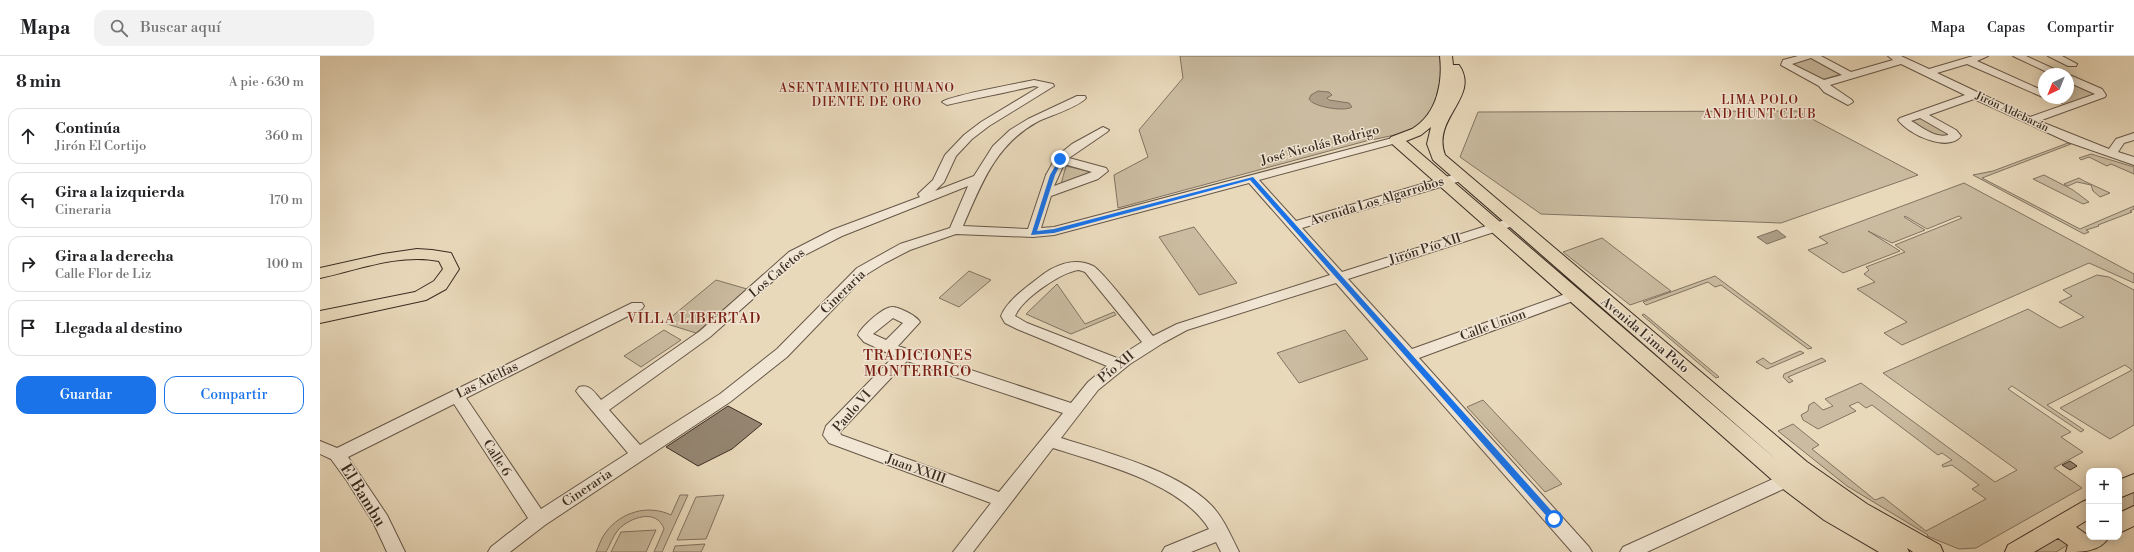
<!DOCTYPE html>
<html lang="es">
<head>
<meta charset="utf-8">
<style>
	body { margin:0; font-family:"Libre Bodoni",serif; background:#f2f2f2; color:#202124 }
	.controls { position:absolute; right:12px; bottom:12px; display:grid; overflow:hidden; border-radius:8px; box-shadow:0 2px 10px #0003 }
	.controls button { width:36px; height:36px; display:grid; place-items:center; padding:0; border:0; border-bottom:1px solid #e0e0e0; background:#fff; color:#202124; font:20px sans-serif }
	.compass { position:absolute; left:1718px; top:12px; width:36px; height:36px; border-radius:50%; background:#fff; box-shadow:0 2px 10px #0003; rotate:223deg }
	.stop { position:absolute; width:12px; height:12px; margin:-9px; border:3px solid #1a73e8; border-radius:50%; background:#fff }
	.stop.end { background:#1a73e8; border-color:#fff; box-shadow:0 1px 4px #0008 }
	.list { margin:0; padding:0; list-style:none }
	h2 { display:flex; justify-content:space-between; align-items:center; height:52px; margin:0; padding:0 16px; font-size:17px }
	h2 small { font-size:13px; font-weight:400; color:#757577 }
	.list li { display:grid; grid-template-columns:26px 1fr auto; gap:12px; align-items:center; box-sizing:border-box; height:56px; margin:0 8px 8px; padding:0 8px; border:1px solid #e0e0e0; border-radius:12px }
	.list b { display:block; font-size:15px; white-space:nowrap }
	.list p { margin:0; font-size:13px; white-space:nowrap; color:#757577 }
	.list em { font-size:13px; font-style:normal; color:#757577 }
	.actions { display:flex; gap:8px; padding:12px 16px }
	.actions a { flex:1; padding:9px 0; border:1px solid #1a73e8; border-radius:12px; text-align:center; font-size:14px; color:#1a73e8 }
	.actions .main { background:#1a73e8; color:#fff }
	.icon { flex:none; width:22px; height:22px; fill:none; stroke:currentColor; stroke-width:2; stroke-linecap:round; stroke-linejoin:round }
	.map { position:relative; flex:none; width:1814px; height:496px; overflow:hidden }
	header { display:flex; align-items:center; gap:24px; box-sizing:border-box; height:56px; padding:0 20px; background:#fff; border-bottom:1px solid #e0e0e0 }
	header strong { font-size:19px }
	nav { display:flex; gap:22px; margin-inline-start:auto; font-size:14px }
	.search { width:280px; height:36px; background:#f2f2f2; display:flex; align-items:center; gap:10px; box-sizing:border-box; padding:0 14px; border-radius:12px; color:#757577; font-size:15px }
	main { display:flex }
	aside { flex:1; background:#fff }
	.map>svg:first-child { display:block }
	.green { fill:#cbbca1; stroke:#827462 }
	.water { fill:#ae9e87; stroke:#80705f }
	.building { fill:#958672; stroke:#3a2c22 }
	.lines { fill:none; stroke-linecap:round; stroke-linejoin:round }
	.minor-casing { stroke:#665748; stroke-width:2 }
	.major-casing { stroke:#3a2c22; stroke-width:2 }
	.minor { fill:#f1e6d3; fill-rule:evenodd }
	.major { fill:#e9d9bb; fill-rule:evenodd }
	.route { fill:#1a73e8 }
	.labels { text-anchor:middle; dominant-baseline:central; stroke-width:3; stroke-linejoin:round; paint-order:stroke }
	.far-street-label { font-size:11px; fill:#3a2c22; stroke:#f1e6d3 }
	.far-neighbourhood-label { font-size:12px; letter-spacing:1px; fill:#7a1f14; stroke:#f1e6d3 }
	.street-label { font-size:13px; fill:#3a2c22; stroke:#f1e6d3 }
	.neighbourhood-label { font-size:14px; letter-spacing:1px; fill:#7a1f14; stroke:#f1e6d3 }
	.near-street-label { font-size:16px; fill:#3a2c22; stroke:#f1e6d3 }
</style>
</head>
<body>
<header>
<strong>Mapa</strong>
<div class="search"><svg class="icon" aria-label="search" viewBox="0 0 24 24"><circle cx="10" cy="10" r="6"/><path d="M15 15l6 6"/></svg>Buscar aquí</div>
<nav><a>Mapa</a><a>Capas</a><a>Compartir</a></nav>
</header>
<main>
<aside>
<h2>8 min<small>A pie · 630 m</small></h2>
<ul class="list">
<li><svg class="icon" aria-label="ahead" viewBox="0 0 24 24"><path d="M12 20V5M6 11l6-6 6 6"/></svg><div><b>Continúa</b><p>Jirón El Cortijo</p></div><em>360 m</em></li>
<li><svg class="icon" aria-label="left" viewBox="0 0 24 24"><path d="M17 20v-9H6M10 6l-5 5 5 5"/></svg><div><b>Gira a la izquierda</b><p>Cineraria</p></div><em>170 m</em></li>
<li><svg class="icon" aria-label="right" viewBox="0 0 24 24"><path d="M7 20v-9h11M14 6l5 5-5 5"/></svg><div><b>Gira a la derecha</b><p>Calle Flor de Liz</p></div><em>100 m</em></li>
<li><svg class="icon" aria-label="arrive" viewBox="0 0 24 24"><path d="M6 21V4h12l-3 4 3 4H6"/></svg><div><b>Llegada al destino</b></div></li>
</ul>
<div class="actions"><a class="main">Guardar</a><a>Compartir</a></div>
</aside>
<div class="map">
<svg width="1814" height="496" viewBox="0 0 1814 496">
	<rect width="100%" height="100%" fill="#e9d9bb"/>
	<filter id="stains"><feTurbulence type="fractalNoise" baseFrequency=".005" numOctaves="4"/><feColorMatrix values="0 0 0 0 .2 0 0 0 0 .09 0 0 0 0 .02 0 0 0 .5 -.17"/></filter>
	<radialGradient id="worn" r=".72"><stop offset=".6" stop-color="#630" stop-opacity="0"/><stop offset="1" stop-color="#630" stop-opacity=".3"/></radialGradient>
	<g class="green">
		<polygon points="860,0 1120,0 1121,22 1117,37 1117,48 1113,57 1096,71 1075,79 1046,85 798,152 794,119 828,101 819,74 863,22"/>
		<polygon points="1493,1 1525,17 1498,25 1466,8"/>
		<polygon points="1748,22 1781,37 1749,51 1730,42 1748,42"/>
		<polygon points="1477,55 1598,119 1461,167 1221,158 1140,101 1158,56"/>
		<polygon points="1602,59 1632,76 1623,84 1587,64"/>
		<polygon points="1748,87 1751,88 1662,122 1760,173 1814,150 1814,153 1810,155 1812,156 1778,169 1779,170 1766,174 1769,176 1764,178 1653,119 1673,115"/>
		<polygon points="1771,98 1814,111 1814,118 1791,108 1787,110 1769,101 1761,104 1759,102"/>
		<polygon points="746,110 771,116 741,128"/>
		<polygon points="1724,119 1753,134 1769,146 1763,148 1713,123"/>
		<polygon points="1759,122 1764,125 1790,137 1780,141 1773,135 1771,129 1757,126 1748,130 1744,128"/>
		<polygon points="1644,127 1814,218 1814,227 1769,207 1582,289 1564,277 1587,266 1537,233 1555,226 1544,218 1549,214 1546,211 1585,196 1575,189 1642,162 1639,160 1607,173 1585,160 1584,161 1605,174 1572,187 1548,175 1580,195 1523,217 1488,194 1508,187 1499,181"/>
		<polygon points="874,171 917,227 879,239 839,181"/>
		<polygon points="1282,182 1351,235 1310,249 1243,196"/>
		<polygon points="649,215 671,224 639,251 619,242"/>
		<polygon points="1777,219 1789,221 1814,234 1814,369 1790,383 1740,352 1812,314 1805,309 1727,349 1764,374 1761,376 1692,330 1688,333 1751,376 1741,381 1763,396 1734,412 1762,432 1656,492 1639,493 1607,480 1608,479 1527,430 1458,375 1473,368 1499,389 1492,393 1555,444 1563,441 1606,475 1666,443 1652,433 1659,429 1632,409 1623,411 1622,409 1632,404 1622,397 1618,399 1552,349 1546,352 1538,346 1529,350 1536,355 1498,373 1483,364 1481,359 1488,355 1489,349 1494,346 1503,354 1513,350 1505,343 1541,327 1675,426 1697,414 1563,317 1708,253 1740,272 1764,261 1739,246 1752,240 1743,234"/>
		<polygon points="1395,220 1492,292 1488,293 1401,229 1395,231 1388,226 1326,249 1323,246"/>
		<polygon points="396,224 427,233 376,277 344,267"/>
		<polygon points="737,228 765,268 794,256 796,259 751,278 706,258"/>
		<polygon points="1324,258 1398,320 1399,321 1396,322 1322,259"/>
		<polygon points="344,274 361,284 321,311 304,300"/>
		<polygon points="1025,274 1048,303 979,327 957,297"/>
		<polygon points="1480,295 1484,297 1447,313 1436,306 1443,302 1451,308"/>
		<polygon points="1502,302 1506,305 1468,321 1473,325 1469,327 1463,321 1464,318"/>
		<polygon points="1163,344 1242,428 1225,436 1147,351"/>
		<polygon points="1814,433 1814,451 1799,459 1799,442"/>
		<path d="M360,439H368L342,496H334L344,473C337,452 310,461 298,474C293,480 290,489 286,496H276C279,490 281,482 286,476C301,456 328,448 351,459Z"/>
		<polygon points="404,439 386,483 357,484 376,441"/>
		<polygon points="336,474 326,496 291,496 301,476"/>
		<polygon points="1736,479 1749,488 1736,496 1714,496 1723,486"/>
		<polygon points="385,488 381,496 353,496 355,490"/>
	</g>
	<g class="water">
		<path d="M998,35L1009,36L1012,39L1007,42L1009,44L1029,47L1032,51C1024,56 993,51 989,43L991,39Z"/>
		<polygon points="1457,174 1466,181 1447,188 1437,181"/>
	</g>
	<g class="building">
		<polygon points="408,350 442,368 412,393 378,410 346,391"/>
		<polygon points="1750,405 1757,410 1750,414 1742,409"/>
	</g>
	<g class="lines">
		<g class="minor-casing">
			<g id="minor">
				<path d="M1478,0H1501L1531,16L1573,4L1568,0H1581L1609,13L1653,0H1668L1657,5L1724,35L1725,42L1647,8L1617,17L1710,61L1775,38L1748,26V19L1752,20L1782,33L1786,39L1785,41L1719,65L1789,93L1796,83L1814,77V84L1804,87L1798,96L1814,101V109L1748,86L1654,43L1609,59L1636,74L1641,80C1628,97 1588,78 1578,64L1580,62L1645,39L1581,8L1510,29L1532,44L1533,46L1528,49L1504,36L1499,30L1461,9L1463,4ZM1491,2L1522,19L1504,24L1472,8ZM1600,62L1628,78V79C1616,83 1602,71 1591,65Z"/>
				<polygon points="1693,0 1706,0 1745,18 1731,18"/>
				<polygon points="1728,0 1742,0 1757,8 1756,10 1748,10"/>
				<path d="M714,24L733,28L734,30L669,70L652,83L636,100L624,126L615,135L654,120L673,90L690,74L708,63L757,40H765L766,42C759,51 729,60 717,66C675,89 661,129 643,170L708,173L726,119L736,101L752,88L783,71L789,74L787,76L749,102L786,112L788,115L778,123L731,140L721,172L734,171L1076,81L1080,82L1082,84L1080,86L939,124L976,165L1136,118H1144L1146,121L1144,124L982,172L1022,216L1188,163H1196L1198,166L1196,169L1028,223L1092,293L1251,236H1261L1263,239L1261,242L1099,302L1269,491L1272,496H1252L1016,227L867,274L843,287L810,308L778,334L741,382C786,396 858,415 891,449C903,461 911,480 919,496H901L896,486L871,496H842L845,491L889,473C861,427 782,408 733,392L653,496H633L671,447L509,387L503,379L506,370L574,300L544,286L538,279C541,271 563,251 572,251C579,251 597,260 600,266L578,290L751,347L768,326L787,310L697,273L685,267L681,260C687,245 704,233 717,223C732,210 754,200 773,210C782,214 824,269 833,280L857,268L1010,219L929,127L734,179L713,181L636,178L590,194L565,207L547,218L467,301L410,346L225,469L190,496H168L171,491L208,462L134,348L28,401L67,459L85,496H67L54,468L27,425L11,403L0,398V385L17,392L312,247H322L324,250L322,253L146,342L221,453L308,397L259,339L256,335L259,331C270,328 274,336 281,344L380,275L469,196L512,174L600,141L598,138L613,124L625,99L644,79L661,66L719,31L714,30C685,37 656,42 627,49L622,46C627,40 700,27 714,24ZM744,108L772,116L734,130ZM648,130L630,172L580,188L537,212L457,293L400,338L320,389L289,354L390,281L479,202L522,180ZM759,214L765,216L822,286L797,302L707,267L695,260C702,243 741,216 759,214ZM573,262L583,267L566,284L553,278ZM587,305L743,357L679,436L521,379L520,376Z"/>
				<polygon points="1466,417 1472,419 1474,424 1472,429 1327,496 1300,496 1303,491"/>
			</g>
		</g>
		<g class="major-casing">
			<g id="major">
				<path d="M1120,0H1132L1133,9H1139C1161,41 1111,62 1125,99L1487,406L1547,448L1620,489L1623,496H1593L1587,492L1589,496H1559L1504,464L1459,430L1071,87L1069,84L1071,81C1078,78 1085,76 1092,73C1117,58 1123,27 1120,0ZM1111,71L1107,88L1113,104L1473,418L1531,459L1473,418L1086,85L1101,79Z"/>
				<path d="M97,193L112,194L131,197L139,213L126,233L106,244L0,267V255L95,236L114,225L123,213L119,205C80,197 37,214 0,222V212L63,198Z"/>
				<polygon points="1814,418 1814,436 1799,442 1799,424"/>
				<path d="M1769,443V463L1756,471L1766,478L1769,475V481H1789C1780,496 1762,496 1746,496L1748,489L1738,482L1714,496H1685L1688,489L1762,446Z"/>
				<polygon points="1814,450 1814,470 1799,477 1799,457"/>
			</g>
		</g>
		<use href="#minor" class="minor"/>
		<use href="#major" class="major"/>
	</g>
	<polygon class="route" points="740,102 743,103 735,119 717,175 734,173 933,121 1237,461 1237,465 1231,465 930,124 734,177 711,179 730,119"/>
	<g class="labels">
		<g class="far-street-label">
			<text transform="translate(1692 56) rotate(25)">Jirón Aldebarán</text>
		</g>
		<g class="far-neighbourhood-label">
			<text x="547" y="32">ASENTAMIENTO HUMANO<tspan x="547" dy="14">DIENTE DE ORO</tspan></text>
			<text x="1440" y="44">LIMA POLO<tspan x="1440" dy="14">AND HUNT CLUB</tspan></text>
		</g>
		<g class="street-label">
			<text transform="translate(1000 89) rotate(-15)">José Nicolás Rodrigo</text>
			<text transform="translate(1057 145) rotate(-17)">Avenida Los Algarrobos</text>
			<text transform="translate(1105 193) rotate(-18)">Jirón Pío XII</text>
			<text transform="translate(457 217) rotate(-40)">Los Cafetos</text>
			<text transform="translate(523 236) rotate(-44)">Cineraria</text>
			<text transform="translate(1173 269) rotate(-20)">Calle Union</text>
			<text transform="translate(1325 279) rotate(40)">Avenida Lima Polo</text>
			<text transform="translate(796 311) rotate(-39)">Pío XII</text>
			<text transform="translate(167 324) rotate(-26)">Las Adelfas</text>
			<text transform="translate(532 355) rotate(-49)">Paulo VI</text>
			<text transform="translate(177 402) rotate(57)">Calle 6</text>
			<text transform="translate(596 413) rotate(20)">Juan XXIII</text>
			<text transform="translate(267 432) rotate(-34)">Cineraria</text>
		</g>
		<g class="neighbourhood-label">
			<text x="374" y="263">VILLA LIBERTAD</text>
			<text x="598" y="300">TRADICIONES<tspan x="598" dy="16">MONTERRICO</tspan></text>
		</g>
		<g class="near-street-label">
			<text transform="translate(43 439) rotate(58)">El Bambu</text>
		</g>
	</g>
	<rect width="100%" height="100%" filter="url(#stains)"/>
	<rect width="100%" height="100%" fill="url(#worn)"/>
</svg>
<div class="controls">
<button>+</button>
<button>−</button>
</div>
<svg class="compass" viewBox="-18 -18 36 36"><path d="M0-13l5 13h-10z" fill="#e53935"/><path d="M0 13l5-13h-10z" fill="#757577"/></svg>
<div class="stop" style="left:1234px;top:463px"></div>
<div class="stop end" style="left:740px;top:103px"></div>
</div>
</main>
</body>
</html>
